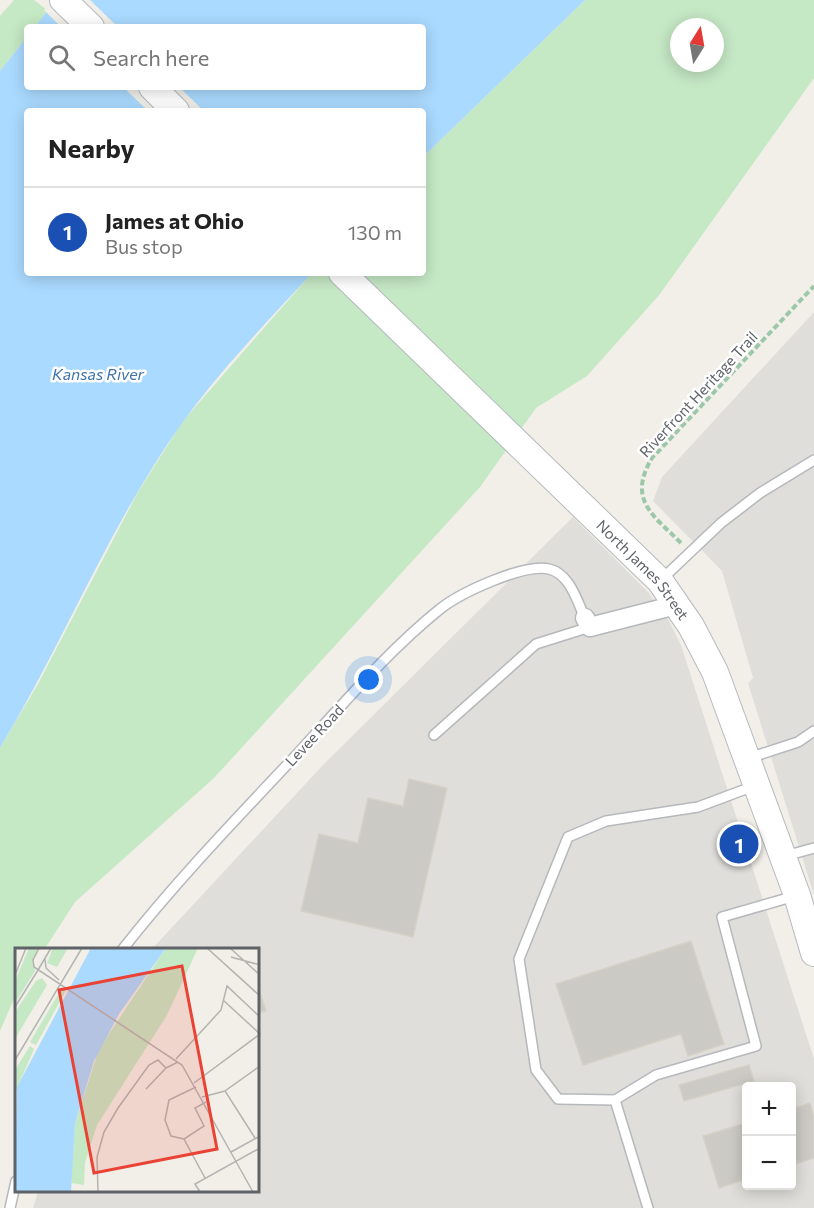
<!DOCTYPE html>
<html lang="en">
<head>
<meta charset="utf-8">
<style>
	body { margin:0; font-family:Commissioner,sans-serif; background:#f6f6f6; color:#222 }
	.controls { position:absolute; right:18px; bottom:18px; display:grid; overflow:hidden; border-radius:6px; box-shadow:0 3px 15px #0003 }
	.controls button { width:54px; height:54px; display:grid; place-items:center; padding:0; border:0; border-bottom:2px solid #e0e0e0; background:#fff; color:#222; font:30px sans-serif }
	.compass { position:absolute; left:670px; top:18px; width:54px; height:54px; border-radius:50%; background:#fff; box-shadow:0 3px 15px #0003; rotate:11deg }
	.you { position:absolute; left:369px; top:680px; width:21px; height:21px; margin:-15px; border:4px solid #fff; border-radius:50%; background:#1a73e8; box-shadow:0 0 0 9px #1a73e833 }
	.badge { display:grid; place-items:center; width:39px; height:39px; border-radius:50%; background:#0b8043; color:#fff; font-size:20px; font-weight:700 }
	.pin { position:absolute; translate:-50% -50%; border:3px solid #fff; box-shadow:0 2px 6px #0006 }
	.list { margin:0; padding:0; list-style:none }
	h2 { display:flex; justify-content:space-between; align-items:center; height:78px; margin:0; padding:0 24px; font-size:26px }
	h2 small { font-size:20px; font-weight:400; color:#767676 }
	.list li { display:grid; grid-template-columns:39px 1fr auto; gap:18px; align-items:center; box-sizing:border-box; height:90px; padding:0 24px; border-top:2px solid #e0e0e0 }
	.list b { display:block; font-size:22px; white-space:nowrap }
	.list p { margin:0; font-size:20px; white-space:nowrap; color:#767676 }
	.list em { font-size:20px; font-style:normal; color:#767676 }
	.icon { flex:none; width:33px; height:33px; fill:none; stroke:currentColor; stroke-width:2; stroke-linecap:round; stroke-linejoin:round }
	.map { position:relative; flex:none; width:814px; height:1208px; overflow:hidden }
	.search { position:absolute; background:#fff; box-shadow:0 3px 15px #0003; left:24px; top:24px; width:402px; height:66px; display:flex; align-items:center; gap:15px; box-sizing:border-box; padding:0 21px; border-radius:6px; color:#767676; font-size:22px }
	.panel { position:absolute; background:#fff; box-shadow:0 3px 15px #0003; left:24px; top:108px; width:402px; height:168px; border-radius:6px }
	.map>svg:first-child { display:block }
	.industrial { fill:#e0deda; fill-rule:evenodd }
	.green { fill:#c5e8c5; fill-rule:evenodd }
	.water { fill:#aadaff }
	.pier { fill:#f1efe8 }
	.building { fill:#cccac5; stroke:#d6d1c6; stroke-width:1.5 }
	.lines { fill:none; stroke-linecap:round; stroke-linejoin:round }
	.service-casing { stroke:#b5b8bc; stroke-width:12 }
	.minor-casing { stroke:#b5b8bc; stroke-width:21 }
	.secondary-casing { stroke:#b6babf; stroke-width:28 }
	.path { stroke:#9cc7a9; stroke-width:4; stroke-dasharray:6 3; stroke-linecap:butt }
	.service { stroke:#fff; stroke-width:9 }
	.minor { stroke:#fff; stroke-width:18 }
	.secondary { stroke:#fff; stroke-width:26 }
	.labels { text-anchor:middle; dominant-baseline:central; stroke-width:5; stroke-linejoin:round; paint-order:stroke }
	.street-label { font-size:15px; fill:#5f6368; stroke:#fff }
	.water-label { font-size:16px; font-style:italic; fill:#4174aa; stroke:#fff }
	.inset-road { fill:none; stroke:#b3b3b1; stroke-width:1.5 }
	.view { fill:#ea4335; fill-opacity:0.15; stroke:#ea4335; stroke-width:3 }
	.inset-edge { fill:none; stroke:#5f6368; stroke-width:3 }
</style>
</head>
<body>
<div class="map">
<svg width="814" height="1208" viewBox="0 0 814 1208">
	<rect width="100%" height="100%" fill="#f1efe8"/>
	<g class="industrial">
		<polygon points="814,312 814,895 748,683 753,678 722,571 653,501 662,477"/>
		<path d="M573,517L648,592L668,619L681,645L814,1059V1208H33L38,1192H258V950H151L323,765ZM746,1086H792V1186H746Z"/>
	</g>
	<g class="green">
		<polygon points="14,0 34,0 48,11 35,27 27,27 27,37 0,71 0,16"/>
		<path d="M585,0H814V78L660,294L587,376L536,408L480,487L214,778L75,902L44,950H16V994L0,1031V748L38,684L138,492L183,421L312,273H423V157ZM679,27H715V63H679Z"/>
	</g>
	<path class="water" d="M56,0H585L423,157V111H27V273H312C268,321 221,369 183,422C110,523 64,642 0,748V71L27,37V87H423V27H35Z"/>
	<g class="pier">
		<polygon points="52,0 90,0 118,27 61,27 44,10"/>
		<polygon points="123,87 179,87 204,111 148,111"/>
	</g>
	<g class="building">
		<polygon points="409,779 447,788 413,937 301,911 319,834 358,843 368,798 403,806"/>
		<polygon points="691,941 724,1044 688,1056 681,1034 583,1065 556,984"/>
		<polygon points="258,987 266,1011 258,1013"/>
		<polygon points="749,1065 754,1081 684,1101 679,1085"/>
		<polygon points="810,1103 814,1117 814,1158 792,1165 792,1109"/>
		<polygon points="746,1123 746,1179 719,1188 703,1136"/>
	</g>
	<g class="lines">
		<g class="service-casing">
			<g id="service">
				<polyline points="661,580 721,523 760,493 814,460"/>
				<polyline points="434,735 536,644 590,627"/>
				<polyline points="749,758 798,742 814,731"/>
				<polyline points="785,856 814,848"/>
				<path d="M122,950C177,880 239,816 300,751C345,702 389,650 440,609C460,593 524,563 549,569C570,574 577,601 585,618"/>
				<polyline points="615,1100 558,1099 536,1070 519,959 568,837 606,821 698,807 754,786"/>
				<polyline points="10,1208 16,1181"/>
				<polyline points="648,1208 615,1100 656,1075 756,1046 722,917 795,896"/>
			</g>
		</g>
		<g class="minor-casing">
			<polyline id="minor" points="585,618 590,627 676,605"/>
		</g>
		<g class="secondary-casing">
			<g id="secondary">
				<polyline points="63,0 91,27"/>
				<polyline points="152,87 176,111"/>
				<path id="s1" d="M342,273L660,581L691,626L715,672L797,895L814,953"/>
			</g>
		</g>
		<path class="path" d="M681,543C653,515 627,500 652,458L814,286"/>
		<use href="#service" class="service"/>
		<use href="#minor" class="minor"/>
		<use href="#secondary" class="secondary"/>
	</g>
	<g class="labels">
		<g class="street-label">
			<text transform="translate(698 394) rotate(-47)">Riverfront Heritage Trail</text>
			<text stroke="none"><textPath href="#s1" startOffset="423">North James Street</textPath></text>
			<text transform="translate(314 735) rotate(-47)">Levee Road</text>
		</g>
		<g class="water-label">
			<text x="98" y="373">Kansas River</text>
		</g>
	</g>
	<g transform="translate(15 948)">
		<rect width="244" height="244" fill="#f1efe8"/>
		<path d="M14,0H24L18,10L20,23L0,55V33ZM38,0H53L42,19L32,15ZM151,0H183L152,67L82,177L70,215L69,237L56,235L60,175L84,101ZM27,30L32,37L0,91V64L21,33ZM47,40L51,42L21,97L15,94ZM15,98L19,101L0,145V122Z" fill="#c5e8c5"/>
		<path d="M76,0H151L104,66L79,113L60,175L56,244H0L2,139Z" fill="#aadaff"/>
		<path class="inset-road" d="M24,0L18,12L19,19L167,117L238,244M192,0L245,48M215,0L245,27M216,9L245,17M30,11L31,20L44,32M23,22L36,0M0,27L11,0M0,59L23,22M161,111L206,62L212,38L245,69M0,112L67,0M179,135L245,86L208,52M131,141L151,120M187,149L210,143M240,190L210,143L245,118M169,191L156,188L150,172L154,152L181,139M216,204L245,188M190,230L169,191L189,178L180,160L191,154M83,244L82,209L89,184L103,160L134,117L143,112L151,120L163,114M185,244L180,236L245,200"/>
		<path class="view" d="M167,18L202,201L79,225L44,42Z"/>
		<rect width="244" height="244" class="inset-edge"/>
	</g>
</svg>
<div class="controls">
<button>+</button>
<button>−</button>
</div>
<svg class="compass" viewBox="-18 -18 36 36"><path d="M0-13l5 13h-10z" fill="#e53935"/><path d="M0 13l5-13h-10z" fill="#767676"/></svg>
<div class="you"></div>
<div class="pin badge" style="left:739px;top:844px;background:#1a4fb4">1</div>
<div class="search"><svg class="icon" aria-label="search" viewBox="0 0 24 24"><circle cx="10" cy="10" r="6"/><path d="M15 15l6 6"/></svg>Search here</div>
<section class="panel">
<h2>Nearby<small></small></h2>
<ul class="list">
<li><span class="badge" style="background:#1a4fb4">1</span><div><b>James at Ohio</b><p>Bus stop</p></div><em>130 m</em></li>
</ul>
</section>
</div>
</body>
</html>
